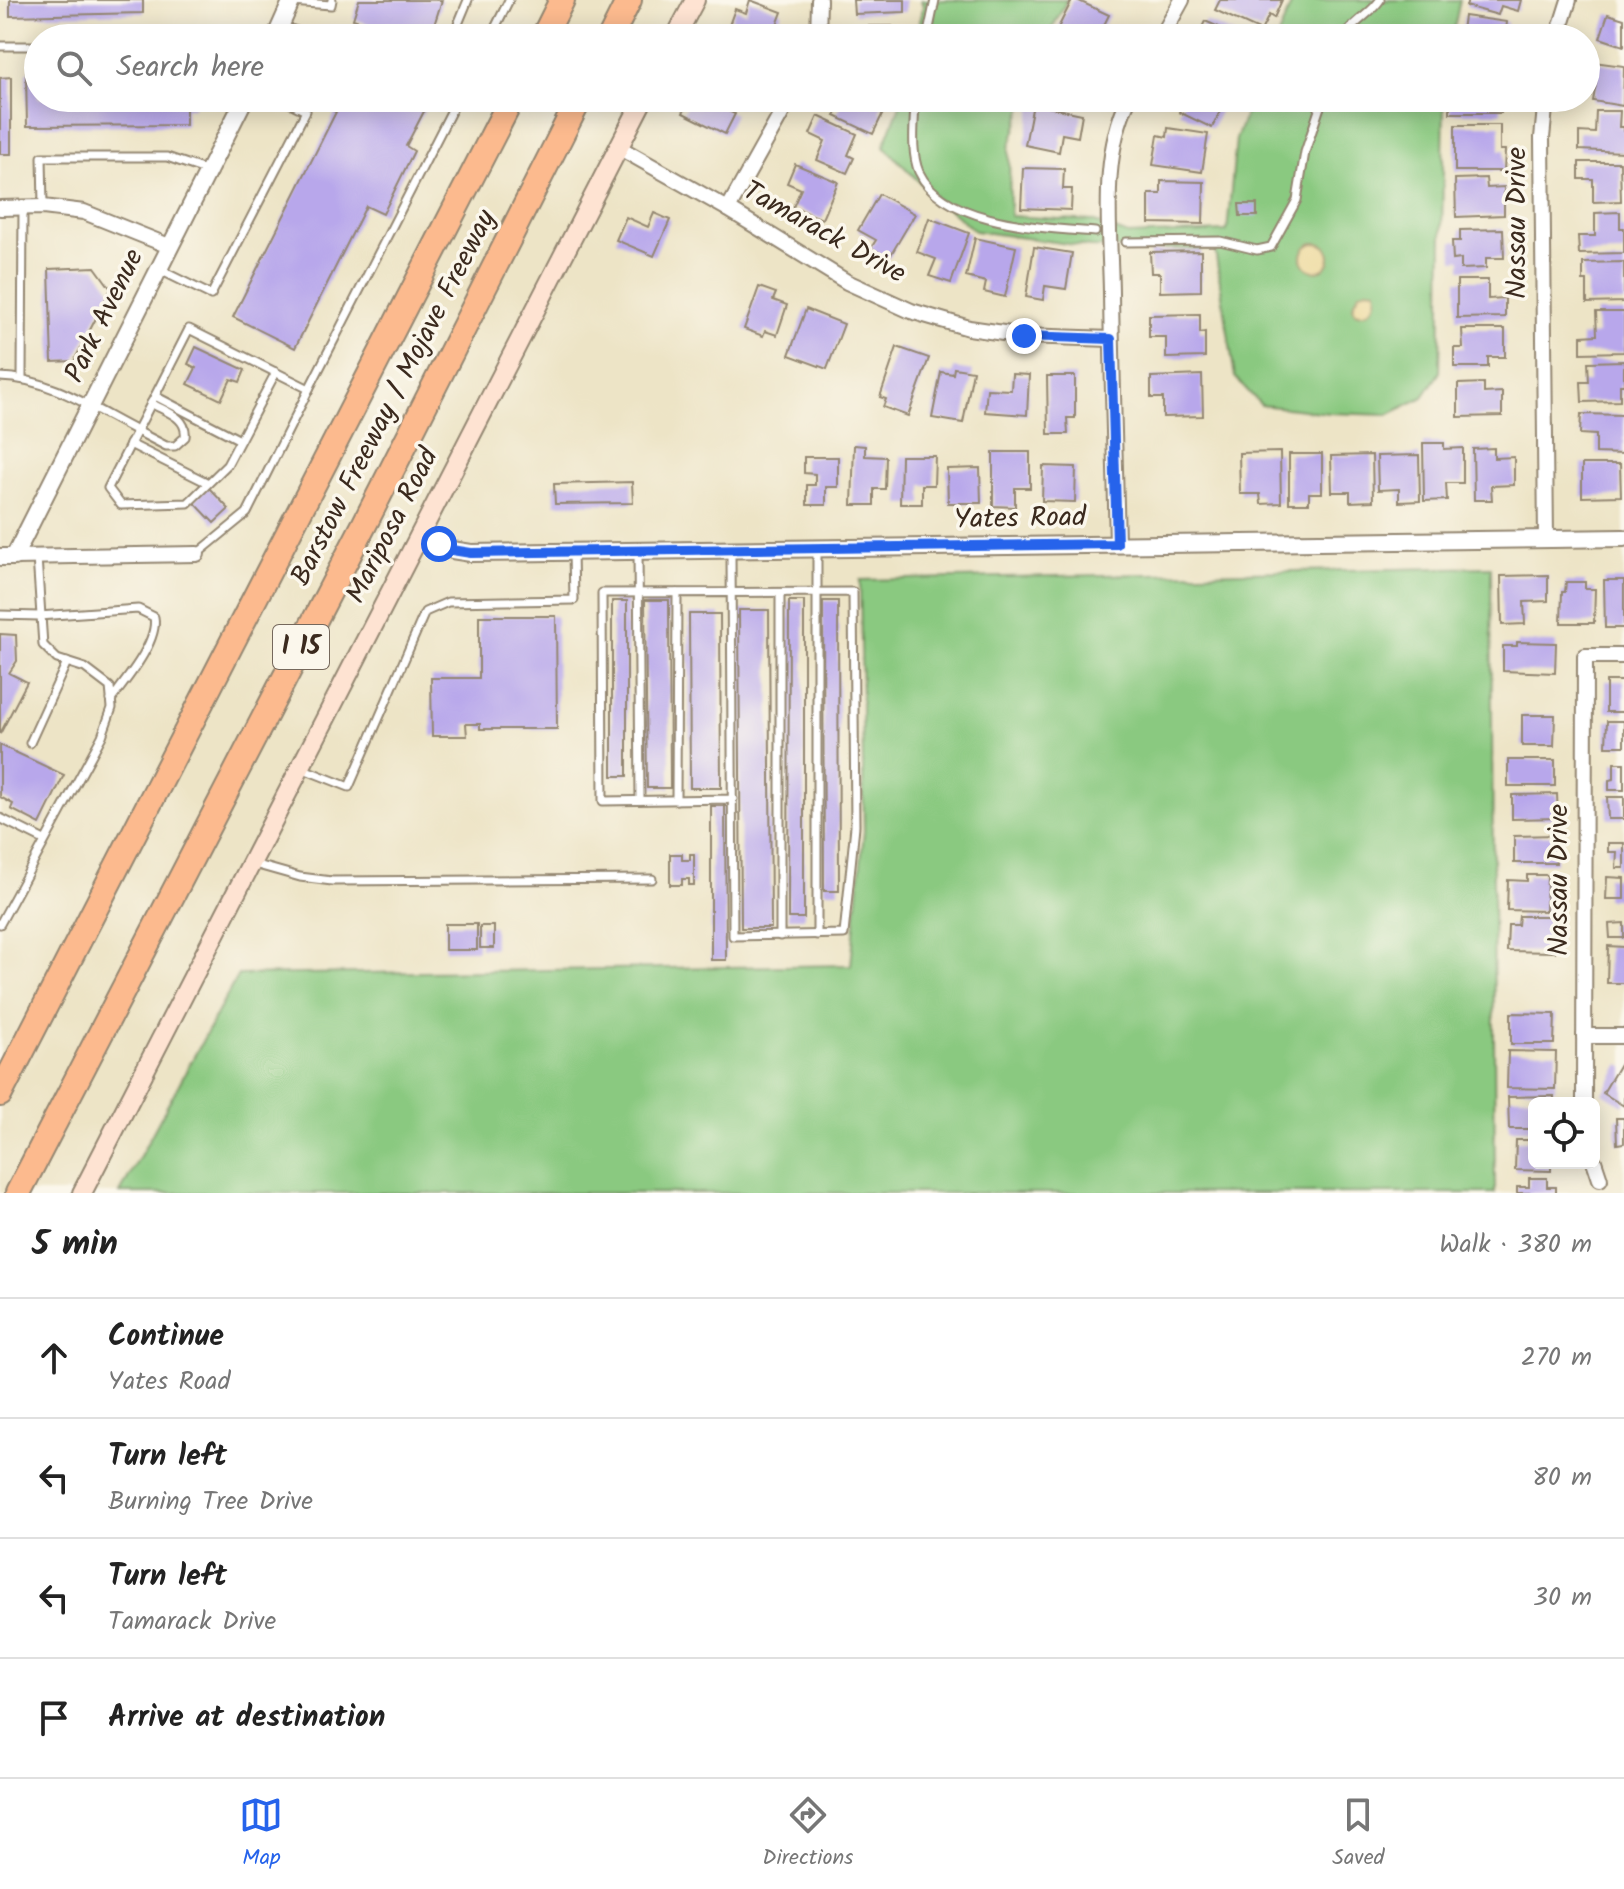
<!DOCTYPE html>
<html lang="en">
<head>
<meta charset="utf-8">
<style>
	body { margin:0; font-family:Kalam,sans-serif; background:#f6f6f6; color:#222 }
	.controls { position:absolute; right:24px; bottom:24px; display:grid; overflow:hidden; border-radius:12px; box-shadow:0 4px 20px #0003 }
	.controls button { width:72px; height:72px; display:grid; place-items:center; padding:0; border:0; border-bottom:2px solid #e0e0e0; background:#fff; color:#222; font:40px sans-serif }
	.stop { position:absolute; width:24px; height:24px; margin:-18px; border:6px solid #2563eb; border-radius:50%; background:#fff }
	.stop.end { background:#2563eb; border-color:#fff; box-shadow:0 2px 8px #0008 }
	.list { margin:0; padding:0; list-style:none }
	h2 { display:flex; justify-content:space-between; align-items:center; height:104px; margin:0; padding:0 32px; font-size:34px }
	h2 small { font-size:26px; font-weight:400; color:#767676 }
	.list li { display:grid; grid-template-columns:52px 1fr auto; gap:24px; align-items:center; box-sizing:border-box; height:120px; padding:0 32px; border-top:2px solid #e0e0e0 }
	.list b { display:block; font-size:30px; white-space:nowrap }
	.list p { margin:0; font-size:26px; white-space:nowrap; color:#767676 }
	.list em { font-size:26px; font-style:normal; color:#767676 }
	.icon { flex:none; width:44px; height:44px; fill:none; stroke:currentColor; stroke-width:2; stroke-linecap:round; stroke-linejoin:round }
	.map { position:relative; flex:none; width:1624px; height:1193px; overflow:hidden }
	.search { position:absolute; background:#fff; box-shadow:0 4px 20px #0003; left:24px; right:24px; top:24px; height:88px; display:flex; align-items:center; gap:20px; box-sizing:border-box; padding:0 28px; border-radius:44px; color:#767676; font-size:30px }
	.sheet { height:584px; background:#fff }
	nav { display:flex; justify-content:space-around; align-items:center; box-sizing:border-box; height:112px; border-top:2px solid #e0e0e0; background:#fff; font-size:22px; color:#767676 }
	nav a { display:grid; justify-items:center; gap:4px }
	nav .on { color:#2563eb }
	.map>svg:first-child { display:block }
	.green { fill:#8ac980; stroke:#627a4f; stroke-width:2 }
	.sand { fill:#eeda9e; stroke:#94825e; stroke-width:2 }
	.building { fill:#b8a7eb }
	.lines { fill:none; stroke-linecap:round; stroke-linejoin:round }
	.service-casing { stroke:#948772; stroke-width:11 }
	.minor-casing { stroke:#948772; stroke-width:18 }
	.tertiary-casing { stroke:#948772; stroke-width:20 }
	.secondary-casing { stroke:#948772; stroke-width:22 }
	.motorway-casing { stroke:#948772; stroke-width:28 }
	.service { stroke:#fff; stroke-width:7 }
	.minor { stroke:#fff; stroke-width:14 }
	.tertiary { stroke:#fff; stroke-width:16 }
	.secondary { stroke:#fee3d2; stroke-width:18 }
	.motorway { stroke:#fcba8e; stroke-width:24 }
	.route { stroke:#2563eb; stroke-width:10 }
	.labels { text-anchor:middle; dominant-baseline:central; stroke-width:7; stroke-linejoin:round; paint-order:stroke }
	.shield { fill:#fbf7ec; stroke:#75685c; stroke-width:2 }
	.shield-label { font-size:26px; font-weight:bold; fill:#3b2a1e }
	.street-label { font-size:28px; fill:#3b2a1e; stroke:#fbf7ec }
</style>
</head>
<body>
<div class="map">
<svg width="1624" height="1193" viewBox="0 0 1624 1193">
	<rect width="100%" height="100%" fill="#fbf7ec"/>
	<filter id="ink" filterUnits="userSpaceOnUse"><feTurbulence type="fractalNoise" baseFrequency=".0125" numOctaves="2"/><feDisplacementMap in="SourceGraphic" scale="16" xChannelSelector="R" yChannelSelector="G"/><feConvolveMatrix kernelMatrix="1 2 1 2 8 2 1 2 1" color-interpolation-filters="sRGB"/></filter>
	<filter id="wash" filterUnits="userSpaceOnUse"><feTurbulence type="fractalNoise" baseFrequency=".006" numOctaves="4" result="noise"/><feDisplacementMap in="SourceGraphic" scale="32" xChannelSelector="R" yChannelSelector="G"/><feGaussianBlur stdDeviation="1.8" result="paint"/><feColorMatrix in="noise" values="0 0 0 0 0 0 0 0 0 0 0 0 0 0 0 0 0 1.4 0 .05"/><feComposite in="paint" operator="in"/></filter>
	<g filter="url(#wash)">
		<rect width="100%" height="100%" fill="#ede4c6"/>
		<g class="green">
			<polygon points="921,0 1067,0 1047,38 916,38 923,6"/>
			<polygon points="1293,0 1460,0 1452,38 1277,38"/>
			<polygon points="903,98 1026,98 1009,148 1010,216 1092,221 1128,235 1227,231 1236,139 1252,98 1444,98 1440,372 1423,397 1388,415 1329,413 1261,405 1235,377 1215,250 1090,247 975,231 933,196 884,146"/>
			<polygon points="1491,567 1495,1193 120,1193 238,975 851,965 864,831 860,580"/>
		</g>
		<g class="sand">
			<circle cx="1316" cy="257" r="14"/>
			<path d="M1366,289L1376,290C1379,304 1369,317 1355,312L1353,306L1359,293Z"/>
		</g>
		<g id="blocks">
			<g class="building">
				<polygon points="10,0 143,0 143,13 10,16"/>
				<polygon points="359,0 442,0 430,38 413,38 353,19"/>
				<polygon points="750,0 782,12 772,38 751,38 728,28 735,9 746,13"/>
				<polygon points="853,0 905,0 905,12 854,14"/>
				<polygon points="1072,0 1077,0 1109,15 1100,33 1111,38 1060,38 1054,36"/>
				<polygon points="1220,0 1282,0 1274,18 1269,15 1261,31 1215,10"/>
				<polygon points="1468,0 1521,0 1518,11 1501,6 1498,15 1466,6"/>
				<polygon points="1608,14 1624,19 1624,46 1600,38"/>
				<polygon points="1464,16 1507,22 1505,38 1461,38"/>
				<polygon points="1205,21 1244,38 1197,38"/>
				<polygon points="853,26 892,26 891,38 853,38"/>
				<polygon points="1586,61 1624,66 1623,106 1593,101 1596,84 1586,83"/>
				<polygon points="26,72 38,72 38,98 194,98 194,108 186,108 186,125 27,126"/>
				<polygon points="11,77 11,154 0,154 0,78"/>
				<polygon points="310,98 431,98 406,146 414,151 383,214 366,206 295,348 233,317 336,112"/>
				<polygon points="690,98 700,98 735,114 725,134 683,113"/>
				<polygon points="844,98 886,98 879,111 883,113 873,134 835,116"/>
				<polygon points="1062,98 1089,98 1087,105"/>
				<polygon points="1185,98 1227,98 1212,128 1179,112"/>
				<rect x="1450" y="98" width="51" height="15"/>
				<polygon points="1033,104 1082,114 1078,137 1062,134 1059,152 1025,145"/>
				<polygon points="1596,111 1620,111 1619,127 1624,127 1624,152 1579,150 1579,132 1595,133"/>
				<polygon points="818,116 857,134 848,155 854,158 847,173 817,160 825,141 810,134"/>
				<polygon points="1455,125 1500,125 1500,150 1505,150 1504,171 1455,171"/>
				<polygon points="1168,128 1208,134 1202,172 1153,165 1158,135 1167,137"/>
				<polygon points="1579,162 1620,162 1621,201 1593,202 1593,179 1579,179"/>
				<polygon points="795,164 838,182 822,219 793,207 801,189 787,183"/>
				<polygon points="1023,168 1064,169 1063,189 1072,189 1071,210 1021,208"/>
				<polygon points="1486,178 1487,188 1504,187 1504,215 1456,217 1455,179"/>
				<polygon points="1161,181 1204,182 1203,224 1149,223 1149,194 1161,194"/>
				<polygon points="879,194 915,214 889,258 871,248 876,240 858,230"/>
				<polygon points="1239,204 1257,204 1257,216 1240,216"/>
				<polygon points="1620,212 1620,228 1624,228 1624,253 1579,254 1578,236 1595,236 1595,213"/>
				<polygon points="654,213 670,220 654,256 616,240 626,217 648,227"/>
				<polygon points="929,218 969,233 951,283 929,276 936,259 917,252"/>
				<polygon points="1503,229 1504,258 1486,258 1486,268 1461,269 1461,259 1453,260 1452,241 1460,241 1460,230"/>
				<polygon points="975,238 1016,247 1005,297 984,292 986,282 966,277"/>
				<polygon points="1034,247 1072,253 1066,289 1045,286 1043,300 1026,297"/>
				<polygon points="1201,251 1201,291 1160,292 1160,273 1151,273 1150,252"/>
				<polygon points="1624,262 1624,302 1587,303 1587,281 1583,281 1583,263"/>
				<polygon points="95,267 111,289 74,361 52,362 49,269"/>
				<polygon points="1457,280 1488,280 1488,299 1505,298 1505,317 1457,318"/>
				<polygon points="759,287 776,293 773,300 787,305 777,335 765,331 763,336 744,329"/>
				<polygon points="806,309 844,324 827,369 789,355"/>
				<polygon points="1596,312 1624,312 1624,352 1581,353 1581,336 1597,335"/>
				<polygon points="1200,314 1200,333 1205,332 1205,357 1166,358 1166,337 1149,337 1149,315"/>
				<polygon points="1462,329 1505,329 1505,357 1488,357 1488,367 1454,367 1454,348 1463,348"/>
				<polygon points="196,347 245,370 240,382 231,379 221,400 188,384 196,368 188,364"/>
				<polygon points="897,347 929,358 908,416 883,407 886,399 880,397"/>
				<polygon points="1624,361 1624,385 1620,385 1620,401 1582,402 1581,382 1589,382 1588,362"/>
				<polygon points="954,368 973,371 963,423 932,418 941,372 953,374"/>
				<polygon points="1012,374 1029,375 1027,415 985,412 987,389 1011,390"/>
				<polygon points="1202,375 1203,416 1163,417 1163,398 1151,398 1151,377"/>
				<polygon points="1047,376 1075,376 1075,418 1067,418 1068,434 1048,434"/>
				<polygon points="1484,383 1484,393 1502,392 1502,416 1458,417 1458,384"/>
				<polygon points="1581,414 1624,415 1624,454 1596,453 1596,435 1580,434"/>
				<polygon points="1423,443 1444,443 1444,449 1463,448 1463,483 1446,483 1447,500 1424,501"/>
				<polygon points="854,445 865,446 865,456 886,457 885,489 874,489 874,505 852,505"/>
				<polygon points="1494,448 1494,458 1514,457 1514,485 1491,486 1492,500 1474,500 1473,449"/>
				<polygon points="993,452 1030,452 1030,488 1015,488 1015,507 993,506"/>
				<polygon points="1280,452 1281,503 1261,504 1260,494 1240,494 1239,453"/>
				<polygon points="1289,454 1322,454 1322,493 1309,493 1309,503 1289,503"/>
				<polygon points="1372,455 1373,501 1350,502 1350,492 1332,492 1331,456"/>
				<polygon points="1419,455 1420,501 1399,502 1399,489 1378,490 1377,456"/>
				<polygon points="901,456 935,456 934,485 922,485 922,504 900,504"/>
				<polygon points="804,457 838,457 838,487 826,487 826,505 807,505 807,485 815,485 815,474 804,473"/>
				<polygon points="1582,464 1620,464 1621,496 1582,497"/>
				<polygon points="1043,466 1076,467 1075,502 1042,501"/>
				<polygon points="980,468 981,503 948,503 947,469"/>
				<polygon points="632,482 633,503 555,504 554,484"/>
				<polygon points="208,487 229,509 214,523 193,501"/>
				<polygon points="1548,575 1548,601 1524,602 1525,624 1502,625 1501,576"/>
				<polygon points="1604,580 1624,580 1624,628 1605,628"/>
				<polygon points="1566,582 1585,582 1585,589 1595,589 1594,623 1561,623 1562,592 1565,592"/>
				<polygon points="645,600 669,600 670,788 647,788"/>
				<rect x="612" y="601" width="15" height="175"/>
				<polygon points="789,601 804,601 804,918 788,918"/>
				<polygon points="823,601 838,601 839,891 824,891"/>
				<polygon points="739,610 769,610 771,928 741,928"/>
				<polygon points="689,614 720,614 721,788 690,788"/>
				<polygon points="479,616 556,616 557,729 480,729 480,724 466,724 467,736 432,736 431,678 479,678"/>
				<polygon points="0,634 16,635 17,661 9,673 27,682 0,734"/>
				<polygon points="1517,642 1556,643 1555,673 1503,671 1503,646 1517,646"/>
				<rect x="1606" y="681" width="18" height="31"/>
				<polygon points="1522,715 1555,715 1554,746 1522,746"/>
				<polygon points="1607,721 1624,721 1624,746 1606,746"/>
				<polygon points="0,745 64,775 40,824 11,809 13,804 0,797"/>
				<rect x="1508" y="760" width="47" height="26"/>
				<polygon points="1614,763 1624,763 1624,790 1609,790 1609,780 1614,779"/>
				<polygon points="1557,794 1558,818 1512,819 1512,795"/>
				<polygon points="1607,797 1624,797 1624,819 1608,819"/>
				<polygon points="711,806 725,806 726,960 711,960"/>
				<polygon points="1555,835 1556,863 1514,863 1514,836"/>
				<polygon points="1608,843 1624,843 1624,868 1616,868 1617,852 1608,852"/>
				<polygon points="670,854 682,854 682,860 690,860 690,854 694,854 694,885 689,885 689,879 682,879 682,885 670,885"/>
				<polygon points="1527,875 1547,875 1546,911 1507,910 1508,880 1527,881"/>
				<polygon points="1607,877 1624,878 1624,899 1606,899"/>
				<polygon points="1519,916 1555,916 1555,952 1507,951 1508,925 1518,925"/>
				<polygon points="1624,923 1624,938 1610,938 1609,924"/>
				<rect x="445" y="924" width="32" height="26"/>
				<rect x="480" y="926" width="14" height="22"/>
				<polygon points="1608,946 1624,947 1624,983 1607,983"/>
				<polygon points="1511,1013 1555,1014 1554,1044 1511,1044"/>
				<polygon points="1508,1051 1556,1052 1555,1089 1507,1088"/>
				<polygon points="1620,1064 1624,1067 1624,1106 1603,1093"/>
				<polygon points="1554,1096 1554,1103 1534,1103 1534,1129 1509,1129 1508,1097"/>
				<polygon points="1616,1118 1624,1118 1624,1143 1617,1144"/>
				<polygon points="1516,1140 1534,1140 1534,1163 1551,1163 1551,1171 1515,1170"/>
				<polygon points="1529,1178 1547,1178 1547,1187 1556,1187 1556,1193 1517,1193 1517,1187 1529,1187"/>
			</g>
		</g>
	</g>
	<g filter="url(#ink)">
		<use href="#blocks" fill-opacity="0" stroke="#948772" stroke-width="2"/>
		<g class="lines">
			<g class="service-casing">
				<g id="service">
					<polyline points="291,2 331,5 332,0"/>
					<polyline points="281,26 318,38"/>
					<polyline points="456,29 468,0"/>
					<polyline points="490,38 509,0"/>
					<polyline points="927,38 935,0"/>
					<path d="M1344,38C1352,22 1370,15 1380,0"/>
					<polyline points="0,46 38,46"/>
					<path d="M915,98C915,120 910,151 919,172C944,225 1045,228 1095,232"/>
					<polyline points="43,206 42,157 167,157 208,171"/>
					<polyline points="1126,242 1220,241 1257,250 1271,247 1297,200 1305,152 1323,98"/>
					<polyline points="158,269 211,295 306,111 280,98"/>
					<path d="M0,377C49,378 94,409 137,431L189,329L309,389L247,513L197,554"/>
					<polyline points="22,378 23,208"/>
					<polyline points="309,389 458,98"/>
					<polyline points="155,396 240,440"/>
					<path d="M151,403C166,412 188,417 185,437L175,446H166L137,431L108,488L121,505L188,503L227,465L276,372"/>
					<polyline points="130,444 208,483"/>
					<polyline points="817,549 817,935"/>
					<polyline points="638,551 640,800"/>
					<path d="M731,552C732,680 733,808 733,936L844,934L855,826L853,592C769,592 686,593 602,593L603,801L733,799"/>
					<polyline points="780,593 780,936"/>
					<path d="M0,615L39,616L138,609L154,617C159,641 126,680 111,700"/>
					<polyline points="30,743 67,662"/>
					<polyline points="301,768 349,787 425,612 448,602 574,600 573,552"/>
					<polyline points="676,800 677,593"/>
					<polyline points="0,818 44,840"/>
					<polyline points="254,864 300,877 332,881 652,879"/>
					<polyline points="0,924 102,736 112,708 110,687 85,668 57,659 43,645 37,557"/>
				</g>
			</g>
			<g class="minor-casing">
				<g id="minor">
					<polyline points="818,38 819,0"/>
					<polyline points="1161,38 1182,0"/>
					<polyline points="1557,38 1569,0"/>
					<polyline points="1546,98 1542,138 1546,539"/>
					<polyline points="618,147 728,209 847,282 911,311 969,328 1024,336 1111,339"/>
					<polyline points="0,208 43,207 84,212 169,246"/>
					<polyline points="728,209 790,98"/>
					<path d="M1117,544C1115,460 1112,376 1111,292C1110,228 1100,157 1129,98"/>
					<polyline points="14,557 197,554"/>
					<polyline points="1584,1036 1624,1036"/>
					<polyline points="1584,1103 1585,656 1624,656"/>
					<polyline points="1594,1161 1600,1179"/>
				</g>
			</g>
			<g class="tertiary-casing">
				<g id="tertiary">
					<polyline points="275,38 292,0"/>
					<polyline points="419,535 452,550 471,553 1624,538"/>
					<polyline points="0,557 14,557 245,98"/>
				</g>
			</g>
			<g class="secondary-casing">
				<g id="secondary">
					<polyline points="675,38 695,0"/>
					<polyline points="82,1193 644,98"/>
				</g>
			</g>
			<g class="motorway-casing">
				<g id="motorway">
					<polyline points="543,38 562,0"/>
					<polyline points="610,38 629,0"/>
					<polyline points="0,1094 512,98"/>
					<polyline points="18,1193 364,525 580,98"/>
				</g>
			</g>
			<use href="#service" class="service"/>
			<use href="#minor" class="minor"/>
			<use href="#tertiary" class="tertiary"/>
			<use href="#secondary" class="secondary"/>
			<use href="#motorway" class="motorway"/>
		</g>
	</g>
	<g class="lines" filter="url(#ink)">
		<polyline class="route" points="439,544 452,550 471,553 1117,544 1111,339 1024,336"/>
	</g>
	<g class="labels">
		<rect class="shield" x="273" y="625" width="56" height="44" rx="6"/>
		<g class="shield-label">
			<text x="301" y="647">I 15</text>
		</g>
		<g class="street-label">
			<text transform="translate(1517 223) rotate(-90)">Nassau Drive</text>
			<text transform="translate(824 233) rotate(29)">Tamarack Drive</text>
			<text transform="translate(105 316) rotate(-64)">Park Avenue</text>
			<text transform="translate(394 398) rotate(-63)">Barstow Freeway / Mojave Freeway</text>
			<text transform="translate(1020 519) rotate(-1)">Yates Road</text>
			<text transform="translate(393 526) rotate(-63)">Mariposa Road</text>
			<text transform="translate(1559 880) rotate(-90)">Nassau Drive</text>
		</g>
	</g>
</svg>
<div class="controls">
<button><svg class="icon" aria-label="locate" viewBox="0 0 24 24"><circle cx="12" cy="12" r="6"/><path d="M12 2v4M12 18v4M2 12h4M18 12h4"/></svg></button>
</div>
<div class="stop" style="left:439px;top:544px"></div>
<div class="stop end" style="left:1024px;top:336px"></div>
<div class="search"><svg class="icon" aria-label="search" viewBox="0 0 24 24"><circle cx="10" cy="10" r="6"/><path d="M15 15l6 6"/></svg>Search here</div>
</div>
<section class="sheet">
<h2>5 min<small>Walk · 380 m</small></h2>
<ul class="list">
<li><svg class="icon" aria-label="ahead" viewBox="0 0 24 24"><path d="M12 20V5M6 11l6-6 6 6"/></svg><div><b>Continue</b><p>Yates Road</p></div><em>270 m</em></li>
<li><svg class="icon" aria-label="left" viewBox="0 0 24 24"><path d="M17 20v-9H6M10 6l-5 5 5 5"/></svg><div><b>Turn left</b><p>Burning Tree Drive</p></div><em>80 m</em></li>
<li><svg class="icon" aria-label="left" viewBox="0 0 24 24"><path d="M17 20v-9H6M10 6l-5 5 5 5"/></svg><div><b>Turn left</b><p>Tamarack Drive</p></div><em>30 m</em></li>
<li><svg class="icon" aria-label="arrive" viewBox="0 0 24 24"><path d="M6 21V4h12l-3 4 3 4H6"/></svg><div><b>Arrive at destination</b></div></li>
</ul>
</section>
<nav>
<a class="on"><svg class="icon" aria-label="map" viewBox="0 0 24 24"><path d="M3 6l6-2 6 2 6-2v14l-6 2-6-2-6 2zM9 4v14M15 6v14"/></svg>Map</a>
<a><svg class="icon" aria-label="directions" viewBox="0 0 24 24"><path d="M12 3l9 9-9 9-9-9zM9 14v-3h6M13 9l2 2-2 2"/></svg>Directions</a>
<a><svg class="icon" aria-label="saved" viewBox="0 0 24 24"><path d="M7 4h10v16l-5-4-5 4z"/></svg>Saved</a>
</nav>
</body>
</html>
